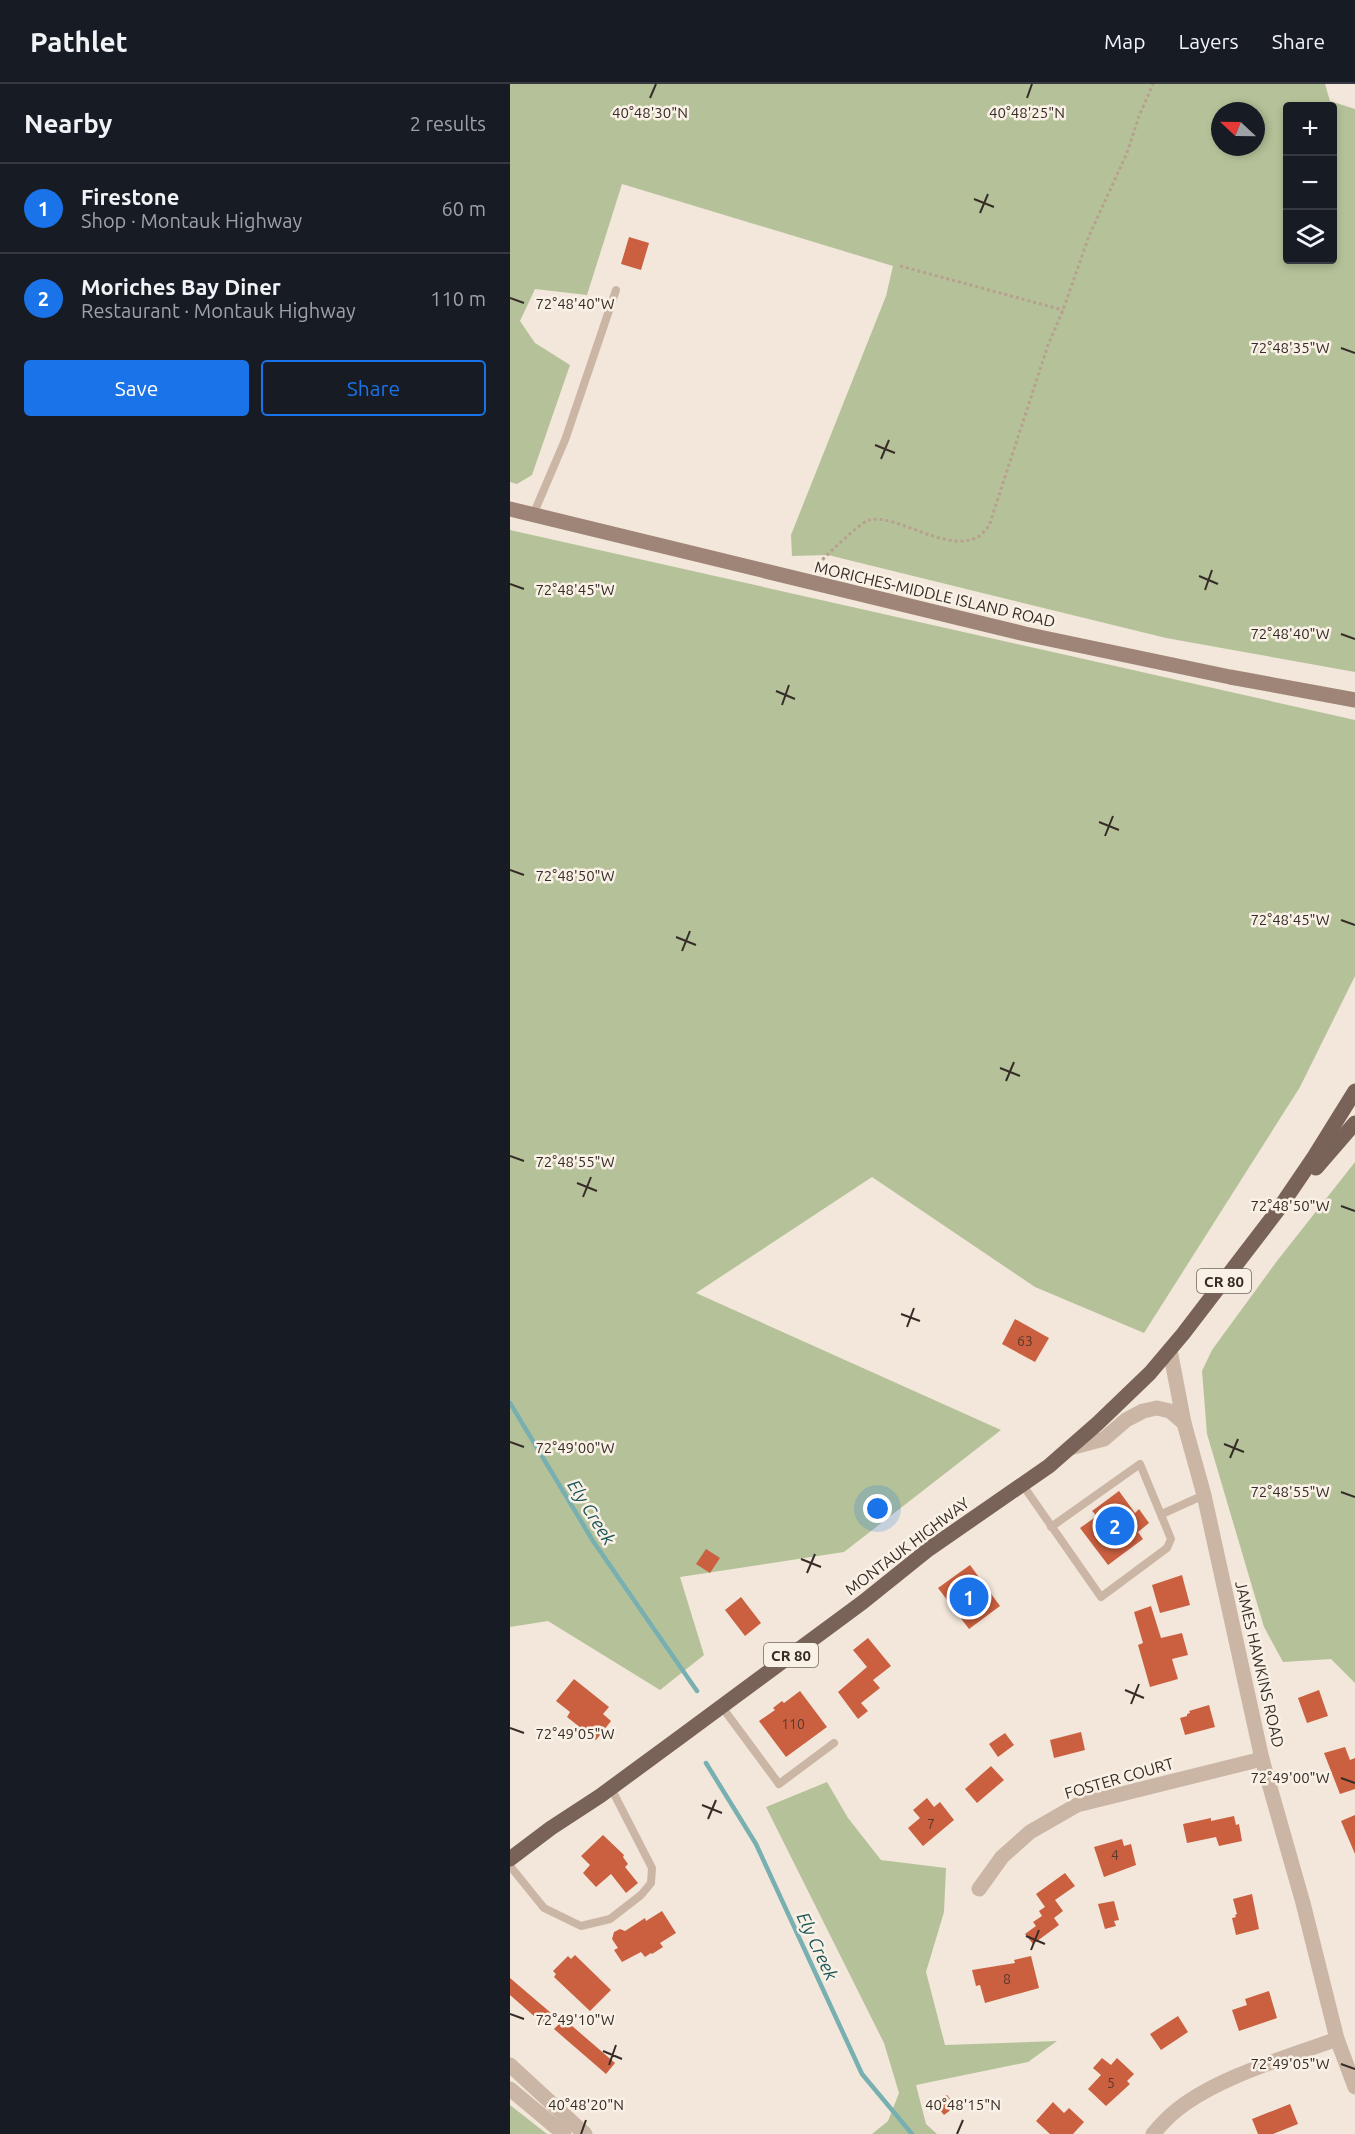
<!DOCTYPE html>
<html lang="en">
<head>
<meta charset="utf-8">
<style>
	body { margin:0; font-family:Ubuntu,sans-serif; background:#20242c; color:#f1f3f6 }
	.controls { position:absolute; right:18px; top:18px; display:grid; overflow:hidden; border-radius:6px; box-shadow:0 3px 9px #0003 }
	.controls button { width:54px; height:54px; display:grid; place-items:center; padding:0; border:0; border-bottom:2px solid #363941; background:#171b24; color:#f1f3f6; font:30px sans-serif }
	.compass { position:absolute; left:701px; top:18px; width:54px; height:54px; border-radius:50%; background:#171b24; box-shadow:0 3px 9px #0003; rotate:292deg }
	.you { position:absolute; left:368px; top:1425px; width:21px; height:21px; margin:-15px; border:4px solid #fff; border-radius:50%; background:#1a73e8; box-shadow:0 0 0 9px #1a73e833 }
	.badge { display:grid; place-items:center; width:39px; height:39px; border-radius:50%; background:#1a73e8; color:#fff; font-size:20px; font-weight:700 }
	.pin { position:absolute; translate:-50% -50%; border:3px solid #fff; box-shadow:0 2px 6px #0006 }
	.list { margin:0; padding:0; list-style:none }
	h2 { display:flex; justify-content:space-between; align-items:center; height:78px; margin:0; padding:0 24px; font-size:26px }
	h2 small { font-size:20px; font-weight:400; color:#9ea1a6 }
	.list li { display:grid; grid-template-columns:39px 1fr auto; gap:18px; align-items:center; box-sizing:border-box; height:90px; padding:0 24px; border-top:2px solid #363941 }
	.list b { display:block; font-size:22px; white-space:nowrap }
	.list p { margin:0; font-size:20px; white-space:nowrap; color:#9ea1a6 }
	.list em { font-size:20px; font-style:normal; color:#9ea1a6 }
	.actions { display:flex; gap:12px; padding:18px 24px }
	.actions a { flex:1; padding:14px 0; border:2px solid #1a73e8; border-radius:6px; text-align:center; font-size:21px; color:#1a73e8 }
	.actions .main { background:#1a73e8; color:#fff }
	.icon { flex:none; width:33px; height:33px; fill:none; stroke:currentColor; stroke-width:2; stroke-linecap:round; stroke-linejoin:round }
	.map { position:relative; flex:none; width:845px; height:2050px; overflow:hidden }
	header { display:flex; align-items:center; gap:36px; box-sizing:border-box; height:84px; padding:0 30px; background:#171b24; border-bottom:2px solid #363941 }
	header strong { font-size:28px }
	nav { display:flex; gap:33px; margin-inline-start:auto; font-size:21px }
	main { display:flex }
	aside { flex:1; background:#171b24 }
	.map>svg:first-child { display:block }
	.green { fill:#b5c299; fill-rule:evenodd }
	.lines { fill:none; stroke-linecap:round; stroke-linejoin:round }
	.stream { stroke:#78afb1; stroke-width:4.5 }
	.building { fill:#ca6040 }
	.path { stroke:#b7a08f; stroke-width:3; stroke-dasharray:3 3; stroke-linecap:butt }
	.service { stroke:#cbb6a5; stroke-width:8 }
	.minor { stroke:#cbb6a5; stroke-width:15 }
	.tertiary { stroke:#cbb6a5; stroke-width:15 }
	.secondary { stroke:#9f8577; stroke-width:15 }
	.primary { stroke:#796257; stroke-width:15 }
	.ticks { fill:none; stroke:#362c27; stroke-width:2 }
	.labels { text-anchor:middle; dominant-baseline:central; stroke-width:5; stroke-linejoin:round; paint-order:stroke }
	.number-label { font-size:14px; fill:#5b392d }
	.shield { fill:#faf1e6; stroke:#716760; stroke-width:1.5 }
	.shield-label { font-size:15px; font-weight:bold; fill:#362c27 }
	.street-label { font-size:16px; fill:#362c27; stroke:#faf1e6 }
	.water-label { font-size:18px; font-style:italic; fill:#1b5659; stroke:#faf1e6 }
	.ticks-label { font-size:15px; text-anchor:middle; fill:#362c27; stroke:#faf1e6; stroke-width:5; stroke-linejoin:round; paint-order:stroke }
</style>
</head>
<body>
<header>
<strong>Pathlet</strong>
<nav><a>Map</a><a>Layers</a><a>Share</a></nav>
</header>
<main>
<aside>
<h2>Nearby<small>2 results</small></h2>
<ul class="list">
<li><span class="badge">1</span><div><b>Firestone</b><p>Shop · Montauk Highway</p></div><em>60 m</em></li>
<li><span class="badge">2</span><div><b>Moriches Bay Diner</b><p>Restaurant · Montauk Highway</p></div><em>110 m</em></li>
</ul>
<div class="actions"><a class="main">Save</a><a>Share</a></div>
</aside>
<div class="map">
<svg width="845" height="2050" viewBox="0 0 845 2050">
	<rect width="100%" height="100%" fill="#f2e7da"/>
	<g class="green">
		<path d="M0,0H815L820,17L845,25V588L656,554L318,471L282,472L281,451L376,212L383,182L112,100L77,211L25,205L10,237L25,259L60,281L22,391L7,400L0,398ZM822,22V176H778V22ZM710,27H746V63H710Z"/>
		<polygon points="0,446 845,636 845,892 790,1003 634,1249 525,1203 362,1093 186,1209 491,1346 334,1468 170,1493 194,1571 150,1606 38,1537 0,1543"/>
		<polygon points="845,1078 845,1599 821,1575 773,1578 754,1543 697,1350 692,1287 702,1266 767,1177"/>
		<polygon points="317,1698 338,1734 371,1776 436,1784 434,1828 416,1888 435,1961 547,1957 518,1978 406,2001 416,2040 427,2050 362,2050 378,2037 389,2009 374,1959 256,1723"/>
		<polygon points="0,2021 37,2050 0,2050"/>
	</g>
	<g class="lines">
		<g class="stream">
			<polyline points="0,1319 83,1457 187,1607"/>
			<polyline points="196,1679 246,1760 352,1990 402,2050"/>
		</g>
	</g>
	<g class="building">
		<polygon points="119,153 139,159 131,186 111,180"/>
		<polygon points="505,1235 539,1254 525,1278 492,1260"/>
		<polygon points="609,1407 625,1429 629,1425 639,1439 628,1448 633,1455 598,1481 570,1444 587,1432 582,1427"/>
		<polygon points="196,1465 210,1474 200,1489 186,1480"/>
		<polygon points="460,1481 490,1522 459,1545 428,1504"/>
		<polygon points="672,1491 680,1521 650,1529 642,1501"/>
		<polygon points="231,1513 251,1539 235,1552 215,1526"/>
		<polygon points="641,1522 651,1554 672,1549 678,1571 662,1575 668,1595 640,1603 628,1561 633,1559 624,1528"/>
		<polygon points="358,1554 381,1582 363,1596 370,1604 351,1619 358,1627 348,1635 328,1608 357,1583 343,1566"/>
		<polygon points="64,1595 99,1623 93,1630 101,1637 86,1656 57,1633 60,1628 46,1617"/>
		<polygon points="809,1606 818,1632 797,1639 788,1614"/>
		<polygon points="290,1607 317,1643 276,1673 249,1637 265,1626 263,1624 272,1617 274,1619"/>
		<polygon points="699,1621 705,1643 675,1651 670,1634 677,1632 677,1630 680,1629 679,1627"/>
		<polygon points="571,1648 575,1666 544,1674 540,1656"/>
		<polygon points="495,1649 504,1661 488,1673 479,1660"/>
		<polygon points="835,1663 840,1676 845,1674 845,1705 830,1710 814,1669"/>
		<polygon points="481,1682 494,1696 467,1719 455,1705"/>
		<polygon points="417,1714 424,1723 430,1718 444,1736 413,1762 398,1744 410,1734 403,1726"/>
		<polygon points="845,1731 845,1770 831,1737"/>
		<polygon points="724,1732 726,1741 729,1740 732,1757 709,1762 706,1753 677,1759 673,1740 701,1734 701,1737"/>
		<polygon points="93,1751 114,1771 113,1773 118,1780 115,1783 128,1799 116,1809 101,1790 86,1803 73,1789 80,1781 71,1772"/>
		<polygon points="612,1755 614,1762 621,1760 626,1781 594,1793 584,1763"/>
		<polygon points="555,1789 565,1802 545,1816 553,1827 544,1834 549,1841 523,1860 515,1850 526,1842 523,1838 532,1832 529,1827 535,1823 526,1810"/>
		<polygon points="742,1810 749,1845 726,1851 722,1834 726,1833 725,1831 727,1830 723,1815"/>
		<polygon points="604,1817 609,1836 604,1837 606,1842 595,1845 588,1820"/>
		<polygon points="152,1827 166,1849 150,1859 153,1863 142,1870 141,1869 135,1873 131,1868 112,1878 104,1866 108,1864 102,1855 104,1848 110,1845 115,1847 135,1834 136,1837"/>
		<polygon points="65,1871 101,1906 80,1927 44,1893 46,1890 43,1887 58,1872 61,1875"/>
		<polygon points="521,1872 529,1904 475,1919 470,1901 466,1902 462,1886 505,1879 504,1876"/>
		<polygon points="0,1894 41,1929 32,1939 0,1911"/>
		<polygon points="759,1907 767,1934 729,1947 722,1926 737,1921 735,1915"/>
		<polygon points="668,1932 678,1948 651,1966 640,1950"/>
		<polygon points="54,1935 105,1979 96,1990 44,1945"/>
		<polygon points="592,1974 601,1981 607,1974 624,1990 617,1997 620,2000 596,2022 578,2005 591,1991 583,1984"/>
		<polygon points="437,2011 446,2022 434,2031 425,2020"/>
		<polygon points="543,2018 554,2029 559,2024 574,2038 563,2050 540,2050 526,2037"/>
		<polygon points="780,2020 788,2040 763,2050 748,2050 742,2035"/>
	</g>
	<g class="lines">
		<g class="path">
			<polyline points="390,182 553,226"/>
			<path d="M304,484C314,474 349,439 359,436C385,429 434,468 466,454C471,452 475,446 479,442L538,261L553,226L579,152L617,69L629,32L643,0"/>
		</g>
		<g class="service">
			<polyline points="23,431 55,356 106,206"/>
			<polyline points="512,1400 591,1513 657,1464 661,1455 630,1380 541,1443"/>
			<polyline points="652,1430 694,1411"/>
			<polyline points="212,1623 269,1700 324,1659"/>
			<polyline points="0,1782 34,1824 71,1842 100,1835 131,1811 141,1799 142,1784 101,1704"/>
		</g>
		<g class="minor">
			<polyline points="469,1805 492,1773 520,1748 567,1721 752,1675"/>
			<polyline points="0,1981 75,2050"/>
			<polyline points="0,2005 54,2050"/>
			<path d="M643,2050C649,2043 655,2036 662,2030C703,1994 776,1974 827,1955"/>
		</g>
		<g class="tertiary">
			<polyline points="660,1266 674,1339 694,1411 752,1675 793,1819 827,1955 845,2003"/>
			<polyline points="560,1364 594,1355 616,1336 633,1327 647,1324 660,1327 674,1339"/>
		</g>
		<polyline class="secondary" points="0,425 515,550 720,593 845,616"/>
		<g class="primary">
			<polyline points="806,1084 845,1039"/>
			<polyline points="0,1775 41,1744 90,1712 173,1651 353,1518 419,1465 539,1382 588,1339 640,1289 673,1250 768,1126 804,1073 845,1007"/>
		</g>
	</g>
	<path class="ticks" d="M140,14L146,0M517,14L522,0M464,115L484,123M470,129L478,110M0,214L14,219M831,264L845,269M365,361L385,369M371,375L379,356M689,492L708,500M0,500L14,505M695,506L702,486M831,550L845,555M266,607L285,615M272,621L279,601M589,738L609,746M595,752L603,732M0,786L14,791M831,836L845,841M166,853L186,861M172,867L180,847M490,984L510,992M496,997L504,978M0,1072L14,1077M67,1099L87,1107M73,1113L81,1093M831,1122L845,1127M391,1230L410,1237M397,1243L404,1224M0,1358L14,1363M714,1360L734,1368M720,1374L728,1355M831,1408L845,1413M291,1475L311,1483M297,1489L305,1470M615,1606L634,1614M621,1620L629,1600M0,1644L14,1649M831,1694L845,1699M192,1721L212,1729M198,1735L206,1716M516,1852L535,1860M521,1866L529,1846M0,1930L14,1935M93,1967L112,1975M831,1980L845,1985M99,1981L106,1961M71,2050L76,2036M447,2050L453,2036"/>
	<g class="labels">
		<g class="number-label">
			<text x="515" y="1257">63</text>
			<text x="283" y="1640">110</text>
			<text x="421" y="1740">7</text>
			<text x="605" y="1771">4</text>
			<text x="497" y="1895">8</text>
			<text x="601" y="1999">5</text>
		</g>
		<g class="shield">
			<rect x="687" y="1185" width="54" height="24" rx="4.5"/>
			<rect x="254" y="1559" width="54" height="24" rx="4.5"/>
		</g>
		<g class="shield-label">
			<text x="714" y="1197">CR 80</text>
			<text x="281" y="1571">CR 80</text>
		</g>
		<g class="street-label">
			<text transform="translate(425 510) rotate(13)">MORICHES-MIDDLE ISLAND ROAD</text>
			<text transform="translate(397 1462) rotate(-37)">MONTAUK HIGHWAY</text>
			<text transform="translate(750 1580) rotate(77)">JAMES HAWKINS ROAD</text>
			<text transform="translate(609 1694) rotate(-16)">FOSTER COURT</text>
		</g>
		<g class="water-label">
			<text transform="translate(82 1428) rotate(58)">Ely Creek</text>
			<text transform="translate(308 1862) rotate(65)">Ely Creek</text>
		</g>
	</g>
	<g class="ticks-label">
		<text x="140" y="34">40°48'30"N</text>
		<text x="517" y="34">40°48'25"N</text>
		<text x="65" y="225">72°48'40"W</text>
		<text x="780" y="269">72°48'35"W</text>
		<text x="65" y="511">72°48'45"W</text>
		<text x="780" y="555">72°48'40"W</text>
		<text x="65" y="797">72°48'50"W</text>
		<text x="780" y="841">72°48'45"W</text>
		<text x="65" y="1083">72°48'55"W</text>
		<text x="780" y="1127">72°48'50"W</text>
		<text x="65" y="1369">72°49'00"W</text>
		<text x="780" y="1413">72°48'55"W</text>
		<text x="65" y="1655">72°49'05"W</text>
		<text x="780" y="1699">72°49'00"W</text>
		<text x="65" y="1941">72°49'10"W</text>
		<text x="780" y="1985">72°49'05"W</text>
		<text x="76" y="2026">40°48'20"N</text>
		<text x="453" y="2026">40°48'15"N</text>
	</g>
</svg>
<div class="controls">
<button>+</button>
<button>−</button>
<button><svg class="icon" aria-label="layers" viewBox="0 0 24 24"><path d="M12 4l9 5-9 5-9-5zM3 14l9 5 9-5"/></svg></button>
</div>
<svg class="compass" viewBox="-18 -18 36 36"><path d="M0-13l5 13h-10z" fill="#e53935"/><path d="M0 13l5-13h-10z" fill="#9ea1a6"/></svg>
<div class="you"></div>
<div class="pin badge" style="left:459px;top:1513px">1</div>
<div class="pin badge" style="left:605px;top:1442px">2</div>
</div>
</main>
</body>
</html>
